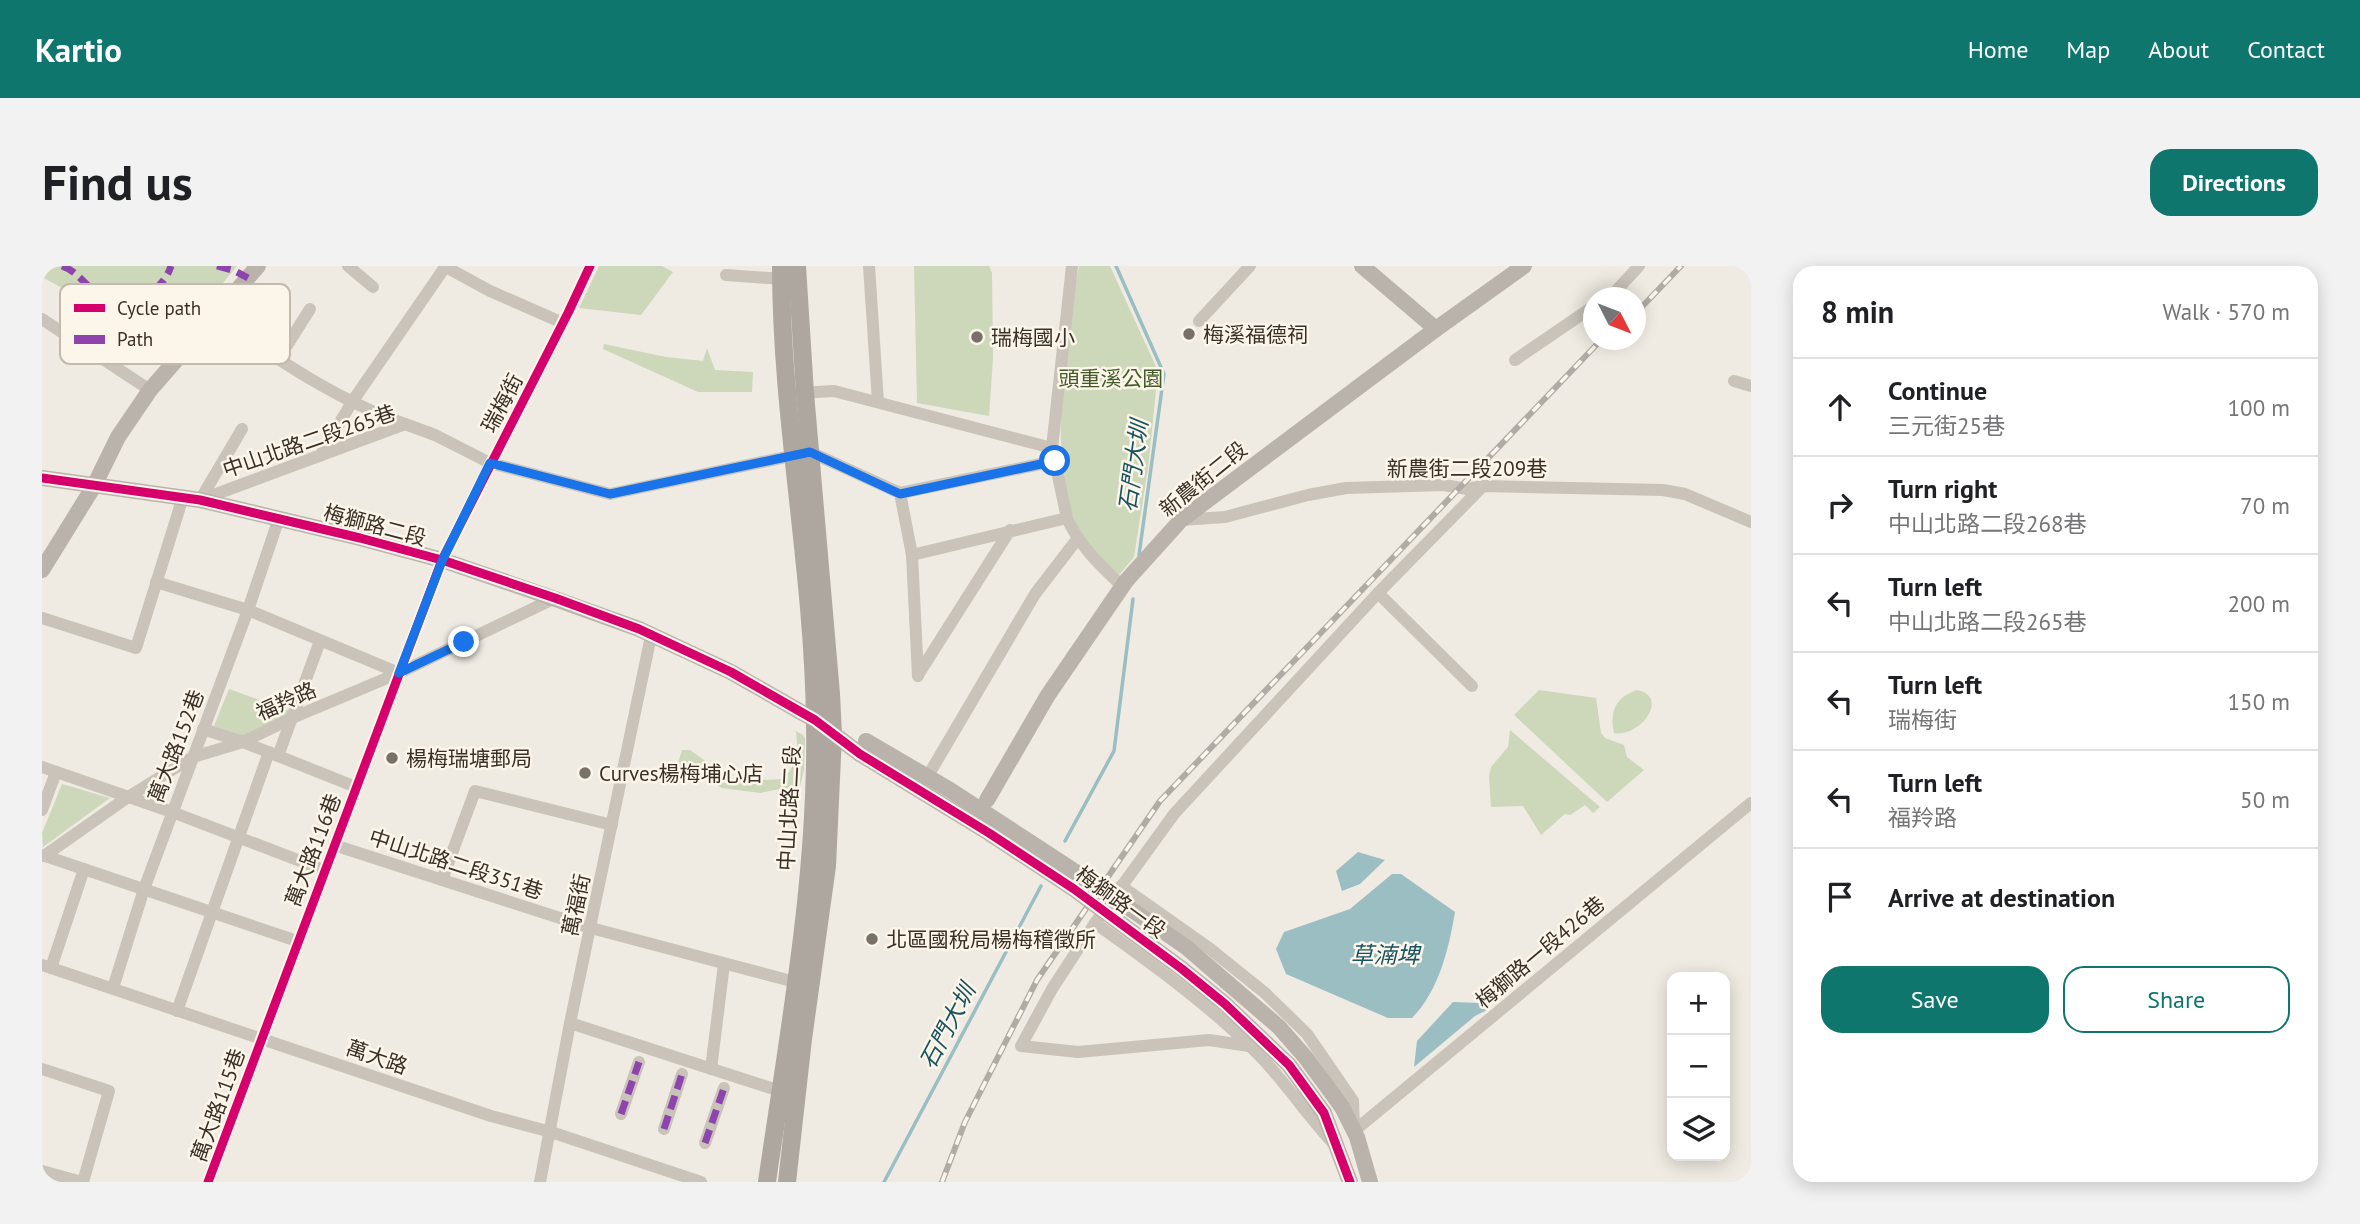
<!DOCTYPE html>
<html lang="en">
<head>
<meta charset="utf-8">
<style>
	body { margin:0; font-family:"PT Sans","Noto Sans TC",sans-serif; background:#f2f2f2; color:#202124 }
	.controls { position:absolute; right:21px; bottom:21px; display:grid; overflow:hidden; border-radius:14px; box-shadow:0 4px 18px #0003 }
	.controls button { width:63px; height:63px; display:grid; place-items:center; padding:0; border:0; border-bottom:2px solid #e0e0e0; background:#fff; color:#202124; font:35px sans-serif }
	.compass { position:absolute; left:1541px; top:21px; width:63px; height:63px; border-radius:50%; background:#fff; box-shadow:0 4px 18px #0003; rotate:132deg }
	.stop { position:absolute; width:21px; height:21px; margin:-16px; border:5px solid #1a73e8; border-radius:50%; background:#fff }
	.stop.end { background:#1a73e8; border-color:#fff; box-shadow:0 2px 7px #0008 }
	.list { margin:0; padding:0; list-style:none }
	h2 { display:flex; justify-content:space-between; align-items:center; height:91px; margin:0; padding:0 28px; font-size:30px }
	h2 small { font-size:23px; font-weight:400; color:#757577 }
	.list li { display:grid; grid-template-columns:46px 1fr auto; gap:21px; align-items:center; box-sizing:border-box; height:98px; padding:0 28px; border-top:2px solid #e0e0e0 }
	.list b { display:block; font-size:26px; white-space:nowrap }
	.list p { margin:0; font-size:23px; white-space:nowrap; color:#757577 }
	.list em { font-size:23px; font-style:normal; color:#757577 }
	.actions { display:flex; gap:14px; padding:21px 28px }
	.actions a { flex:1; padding:16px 0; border:2px solid #0f766e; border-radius:21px; text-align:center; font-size:24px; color:#0f766e }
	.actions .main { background:#0f766e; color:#fff }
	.icon { flex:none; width:38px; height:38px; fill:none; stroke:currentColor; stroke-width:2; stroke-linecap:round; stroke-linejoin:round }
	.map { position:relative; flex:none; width:1709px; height:916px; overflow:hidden; border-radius:21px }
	header { display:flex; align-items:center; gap:42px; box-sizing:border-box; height:98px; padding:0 35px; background:#0f766e; color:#fff }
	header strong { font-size:33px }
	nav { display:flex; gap:38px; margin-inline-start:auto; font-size:24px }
	.intro { display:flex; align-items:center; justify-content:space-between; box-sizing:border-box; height:168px; padding:0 42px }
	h1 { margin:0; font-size:49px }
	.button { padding:18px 32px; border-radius:21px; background:#0f766e; color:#fff; font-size:24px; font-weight:700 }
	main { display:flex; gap:42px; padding:0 42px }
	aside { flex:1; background:#fff; border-radius:21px; box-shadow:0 4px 18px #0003 }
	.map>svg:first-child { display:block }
	.green { fill:#cdd7ba }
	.water { fill:#9bbec2 }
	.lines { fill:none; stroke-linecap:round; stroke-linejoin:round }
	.stream { stroke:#9bbec2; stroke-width:3.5 }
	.street { stroke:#c9c3ba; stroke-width:12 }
	.secondary { stroke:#b9b3ab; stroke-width:16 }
	.primary { stroke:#aea79f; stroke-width:18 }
	.rail-casing { stroke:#b0aba5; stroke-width:6 }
	.rail { stroke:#fcf5e9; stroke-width:3.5; stroke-dasharray:10; stroke-linecap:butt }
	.secondary-bridge { stroke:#b9b3ab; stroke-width:16 }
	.quiet { stroke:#8e44ad; stroke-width:7; stroke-dasharray:14 7; stroke-linecap:butt }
	.cycleway-casing { stroke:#fcf5e9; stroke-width:13 }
	.cycleway { stroke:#d6006c; stroke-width:9 }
	.route { stroke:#1a73e8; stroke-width:9 }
	.poi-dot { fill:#797169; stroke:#fcf5e9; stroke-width:2.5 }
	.labels { text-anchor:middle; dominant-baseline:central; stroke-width:5; stroke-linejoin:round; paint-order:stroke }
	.poi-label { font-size:21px; fill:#3a3028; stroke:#fcf5e9; text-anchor:start }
	.park-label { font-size:21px; fill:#435b29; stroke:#fcf5e9 }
	.street-label { font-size:21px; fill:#3a3028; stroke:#fcf5e9 }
	.water-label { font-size:23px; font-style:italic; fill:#185361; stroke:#fcf5e9 }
	.key { fill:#fcf5e9; stroke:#c2baaf; stroke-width:2 }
	.key-label { font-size:19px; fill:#3a3028 }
</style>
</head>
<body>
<header>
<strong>Kartio</strong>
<nav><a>Home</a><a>Map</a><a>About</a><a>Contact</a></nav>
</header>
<div class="intro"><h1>Find us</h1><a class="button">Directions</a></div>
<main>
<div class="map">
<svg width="1709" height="916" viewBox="0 0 1709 916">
	<rect width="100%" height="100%" fill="#efebe2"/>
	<g class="green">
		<polygon points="0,0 195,0 162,40 130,28 113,68 58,43 0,11"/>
		<polygon points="557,0 620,0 631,6 599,49 537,42"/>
		<polygon points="872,0 947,0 950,7 951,92 947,150 875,137"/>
		<path d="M1037,0H1068L1116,105L1106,202L1092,291L1077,309C1065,298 1051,288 1041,276C1037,270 1035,262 1033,256C1006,190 1023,70 1037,0Z"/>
		<polygon points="562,78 624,91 661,95 665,82 673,104 711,106 710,126 656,126 561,83"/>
		<polygon points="187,423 248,445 247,448 200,471 172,460"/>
		<polygon points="1497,424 1554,432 1559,467 1563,472 1582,479 1585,491 1602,504 1565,536 1472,449"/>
		<path d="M1595,424C1629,431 1597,472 1572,467C1567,445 1574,431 1595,424Z"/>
		<polygon points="1468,464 1558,541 1551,547 1543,539 1528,549 1523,548 1499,569 1481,540 1449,541 1447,510 1449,501 1466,481"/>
		<path d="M754,465L761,469L763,473L762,504L757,524L743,522L718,527L680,522L670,516L642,506L636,497L640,484H648L687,512L703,515L741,513C757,495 756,488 754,465Z"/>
		<polygon points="20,518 68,532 1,581 0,567"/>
	</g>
	<g class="water">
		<polygon points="1316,586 1343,594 1318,618 1300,625 1294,605"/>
		<path d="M1350,608H1359L1413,646C1407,682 1397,725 1370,752H1346L1244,708L1234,683L1242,666L1308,643Z"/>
		<polygon points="1411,736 1437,737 1449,742 1433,750 1372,801 1375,775"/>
	</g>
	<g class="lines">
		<g class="stream">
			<polyline points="1074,0 1122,108 1097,289"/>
			<polyline points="1023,575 1072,485 1091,333"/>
			<polyline points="842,916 999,620"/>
		</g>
		<g class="street">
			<polyline points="306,0 331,21"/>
			<polyline points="402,0 448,25 521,57"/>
			<polyline points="827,0 836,136"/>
			<path d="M1030,0L1010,182L1025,252C1037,280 1059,300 1081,321"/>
			<polyline points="684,9 740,13"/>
			<polyline points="1564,32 1573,26 1597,0"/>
			<path d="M172,50C232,91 294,134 363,158"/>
			<polyline points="0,53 108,124"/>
			<polyline points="1157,55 1208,0"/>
			<polyline points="237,92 268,43"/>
			<polyline points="1473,94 1552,40"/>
			<polyline points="1692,115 1709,120"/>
			<polyline points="756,127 792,125 1010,182"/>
			<polyline points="278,190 310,136 403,1"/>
			<polyline points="858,227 870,289 876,410"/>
			<polyline points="858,227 1013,195"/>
			<polyline points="158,234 363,158 393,169 448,197 568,228 768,186 858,227"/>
			<polyline points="158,234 200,163"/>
			<polyline points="1139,254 1183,251 1266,229 1304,222 1402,219 1425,223 1441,220 1621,224 1643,228 1709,256"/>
			<polyline points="870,289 1025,252"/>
			<polyline points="114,316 206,344 357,407"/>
			<polyline points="0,352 94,382 141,231"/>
			<polyline points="876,409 968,264"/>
			<polyline points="1430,420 1336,327 1441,220"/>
			<polyline points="161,463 201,476 314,521"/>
			<polyline points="236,490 278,375"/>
			<polyline points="0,501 130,546 282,604"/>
			<polyline points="890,503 993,328 1036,272"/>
			<polyline points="0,544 14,506"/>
			<polyline points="292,579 549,662 753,716 761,715"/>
			<polyline points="0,589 255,675"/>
			<polyline points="2,590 86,531 151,491 201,476 250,452 357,407 513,332"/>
			<polyline points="400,614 433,525 570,559"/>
			<polyline points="1079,620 1167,682 1223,727 1265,768 1311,835 1312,861"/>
			<path d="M1053,657C1110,698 1169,740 1218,790C1244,817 1265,849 1291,877"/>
			<polyline points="0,699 449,850 509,866 659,916"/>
			<polyline points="9,702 42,603"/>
			<polyline points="71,722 102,623 206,344 237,252"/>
			<polyline points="135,745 227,486"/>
			<polyline points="528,757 738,825"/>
			<polyline points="1207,780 1167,774 1036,786 979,780 1010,723 1053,657 1132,548 1336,327"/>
			<polyline points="0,803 67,825 41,916"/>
			<polyline points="669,803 682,698"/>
			<polyline points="579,848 597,796"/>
			<polyline points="622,863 640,808"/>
			<polyline points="1312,865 1709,537"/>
			<polyline points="663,877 682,822"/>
			<polyline points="0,905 40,916"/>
			<polyline points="166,916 400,294 526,47 548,0"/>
			<polyline points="498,916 528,757 609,370"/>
		</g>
		<g class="secondary">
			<polyline points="1320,0 1394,63"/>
			<polyline points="0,212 158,234 318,272 400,294 505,330 597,363 689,406 773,454 818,488"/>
			<polyline points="0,304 52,220 76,171 108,124 216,0"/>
			<polyline points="945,534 1006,429 1084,315 1139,254 1394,63 1482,0"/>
			<polyline points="1300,841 1315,871 1328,916"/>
			<polyline points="1282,847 1308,916"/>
		</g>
		<g class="primary">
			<path d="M725,916C747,763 776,608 773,454C771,302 739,152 739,0"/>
			<polyline points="745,916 761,773 785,600 791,469 789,428 763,127 755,0"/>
		</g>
		<g class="rail-casing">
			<g id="rail">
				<polyline points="1594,47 1639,0"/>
				<polyline points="900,916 923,856 995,714 1118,535 1559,74"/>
			</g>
		</g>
		<use href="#rail" class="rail"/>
		<g class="secondary-bridge">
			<polyline points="824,475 908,524 1052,618 1144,681 1237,761 1264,792 1300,841"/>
			<polyline points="818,488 947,567 1032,623 1140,703 1183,738 1247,799 1282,847"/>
		</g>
		<g class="quiet">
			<path d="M20,0C34,5 40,15 51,24C77,45 119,32 129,0"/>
			<polyline points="175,0 193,5 206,12"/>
			<polyline points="579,848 597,796"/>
			<polyline points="622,863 640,808"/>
			<polyline points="663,877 682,822"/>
		</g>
		<g class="cycleway-casing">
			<g id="cycleway">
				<polyline points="0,212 158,234 318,272 400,294 513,332 597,363 689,406 773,454 818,488 947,567 1032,623 1140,703 1183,738 1247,799 1282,847 1308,916"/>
				<polyline points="166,916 400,294 526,47 548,0"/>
			</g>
		</g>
		<use href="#cycleway" class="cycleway"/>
	</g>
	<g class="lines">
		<polyline class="route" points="422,376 357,407 400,295 448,197 568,228 768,186 858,228 1013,195"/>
	</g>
	<g class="poi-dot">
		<circle cx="1147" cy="68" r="7"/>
		<circle cx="935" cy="71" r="7"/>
		<circle cx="350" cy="492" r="7"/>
		<circle cx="543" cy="507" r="7"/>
		<circle cx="830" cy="673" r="7"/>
	</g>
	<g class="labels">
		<g class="poi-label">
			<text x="1161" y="68">梅溪福德祠</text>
			<text x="949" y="71">瑞梅國小</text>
			<text x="364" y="492">楊梅瑞塘郵局</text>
			<text x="557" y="507">Curves楊梅埔心店</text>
			<text x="844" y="673">北區國稅局楊梅稽徵所</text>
		</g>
		<g class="park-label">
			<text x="1069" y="112">頭重溪公園</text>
		</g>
		<g class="street-label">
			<text transform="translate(460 137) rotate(-62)">瑞梅街</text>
			<text transform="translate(267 175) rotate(-19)">中山北路二段265巷</text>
			<text x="1425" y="202">新農街二段209巷</text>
			<text transform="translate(1161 213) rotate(-39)">新農街二段</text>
			<text transform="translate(333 259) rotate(15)">梅獅路二段</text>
			<text transform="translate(244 435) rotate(-24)">福羚路</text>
			<text transform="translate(134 480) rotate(-69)">萬大路152巷</text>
			<text transform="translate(747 542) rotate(-87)">中山北路二段</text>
			<text transform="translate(271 584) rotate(-69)">萬大路116巷</text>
			<text transform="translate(414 598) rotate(18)">中山北路二段351巷</text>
			<text transform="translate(1079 636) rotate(36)">梅獅路一段</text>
			<text transform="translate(534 639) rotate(-78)">萬福街</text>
			<text transform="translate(1498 686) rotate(-40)">梅獅路一段426巷</text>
			<text transform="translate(335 791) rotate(19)">萬大路</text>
			<text transform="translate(176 839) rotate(-70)">萬大路115巷</text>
		</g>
		<g class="water-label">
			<text transform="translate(1091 200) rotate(-82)">石門大圳</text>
			<text x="1343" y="688">草湳埤</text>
			<text transform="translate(905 760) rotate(-62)">石門大圳</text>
		</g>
	</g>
	<rect x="18" y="18" width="230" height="80" rx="10" class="key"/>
	<rect x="32" y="38" width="31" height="8" fill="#d6006c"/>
	<rect x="32" y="69" width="31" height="9" fill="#8e44ad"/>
	<g class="key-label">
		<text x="75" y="49">Cycle path</text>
		<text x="75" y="80">Path</text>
	</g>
</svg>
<div class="controls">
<button>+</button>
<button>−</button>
<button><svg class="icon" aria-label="layers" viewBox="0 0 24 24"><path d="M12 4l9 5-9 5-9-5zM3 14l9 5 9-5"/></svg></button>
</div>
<svg class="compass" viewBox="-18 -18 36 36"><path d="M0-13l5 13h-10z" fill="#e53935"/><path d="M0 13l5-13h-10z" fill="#757577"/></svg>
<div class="stop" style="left:1013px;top:195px"></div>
<div class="stop end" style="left:422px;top:376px"></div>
</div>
<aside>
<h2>8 min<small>Walk · 570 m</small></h2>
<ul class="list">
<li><svg class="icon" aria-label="ahead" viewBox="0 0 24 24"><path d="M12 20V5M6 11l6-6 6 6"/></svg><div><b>Continue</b><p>三元街25巷</p></div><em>100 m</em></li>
<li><svg class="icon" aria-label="right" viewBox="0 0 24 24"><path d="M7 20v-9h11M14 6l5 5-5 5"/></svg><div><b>Turn right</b><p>中山北路二段268巷</p></div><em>70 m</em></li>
<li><svg class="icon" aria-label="left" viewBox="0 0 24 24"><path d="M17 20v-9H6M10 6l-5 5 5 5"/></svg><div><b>Turn left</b><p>中山北路二段265巷</p></div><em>200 m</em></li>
<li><svg class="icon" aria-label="left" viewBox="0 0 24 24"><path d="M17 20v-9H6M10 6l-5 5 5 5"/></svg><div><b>Turn left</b><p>瑞梅街</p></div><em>150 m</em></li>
<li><svg class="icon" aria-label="left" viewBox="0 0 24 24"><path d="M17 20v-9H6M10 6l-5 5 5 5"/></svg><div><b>Turn left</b><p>福羚路</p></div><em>50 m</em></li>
<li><svg class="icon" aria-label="arrive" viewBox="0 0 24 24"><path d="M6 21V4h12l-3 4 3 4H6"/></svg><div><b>Arrive at destination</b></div></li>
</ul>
<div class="actions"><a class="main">Save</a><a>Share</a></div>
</aside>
</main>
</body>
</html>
